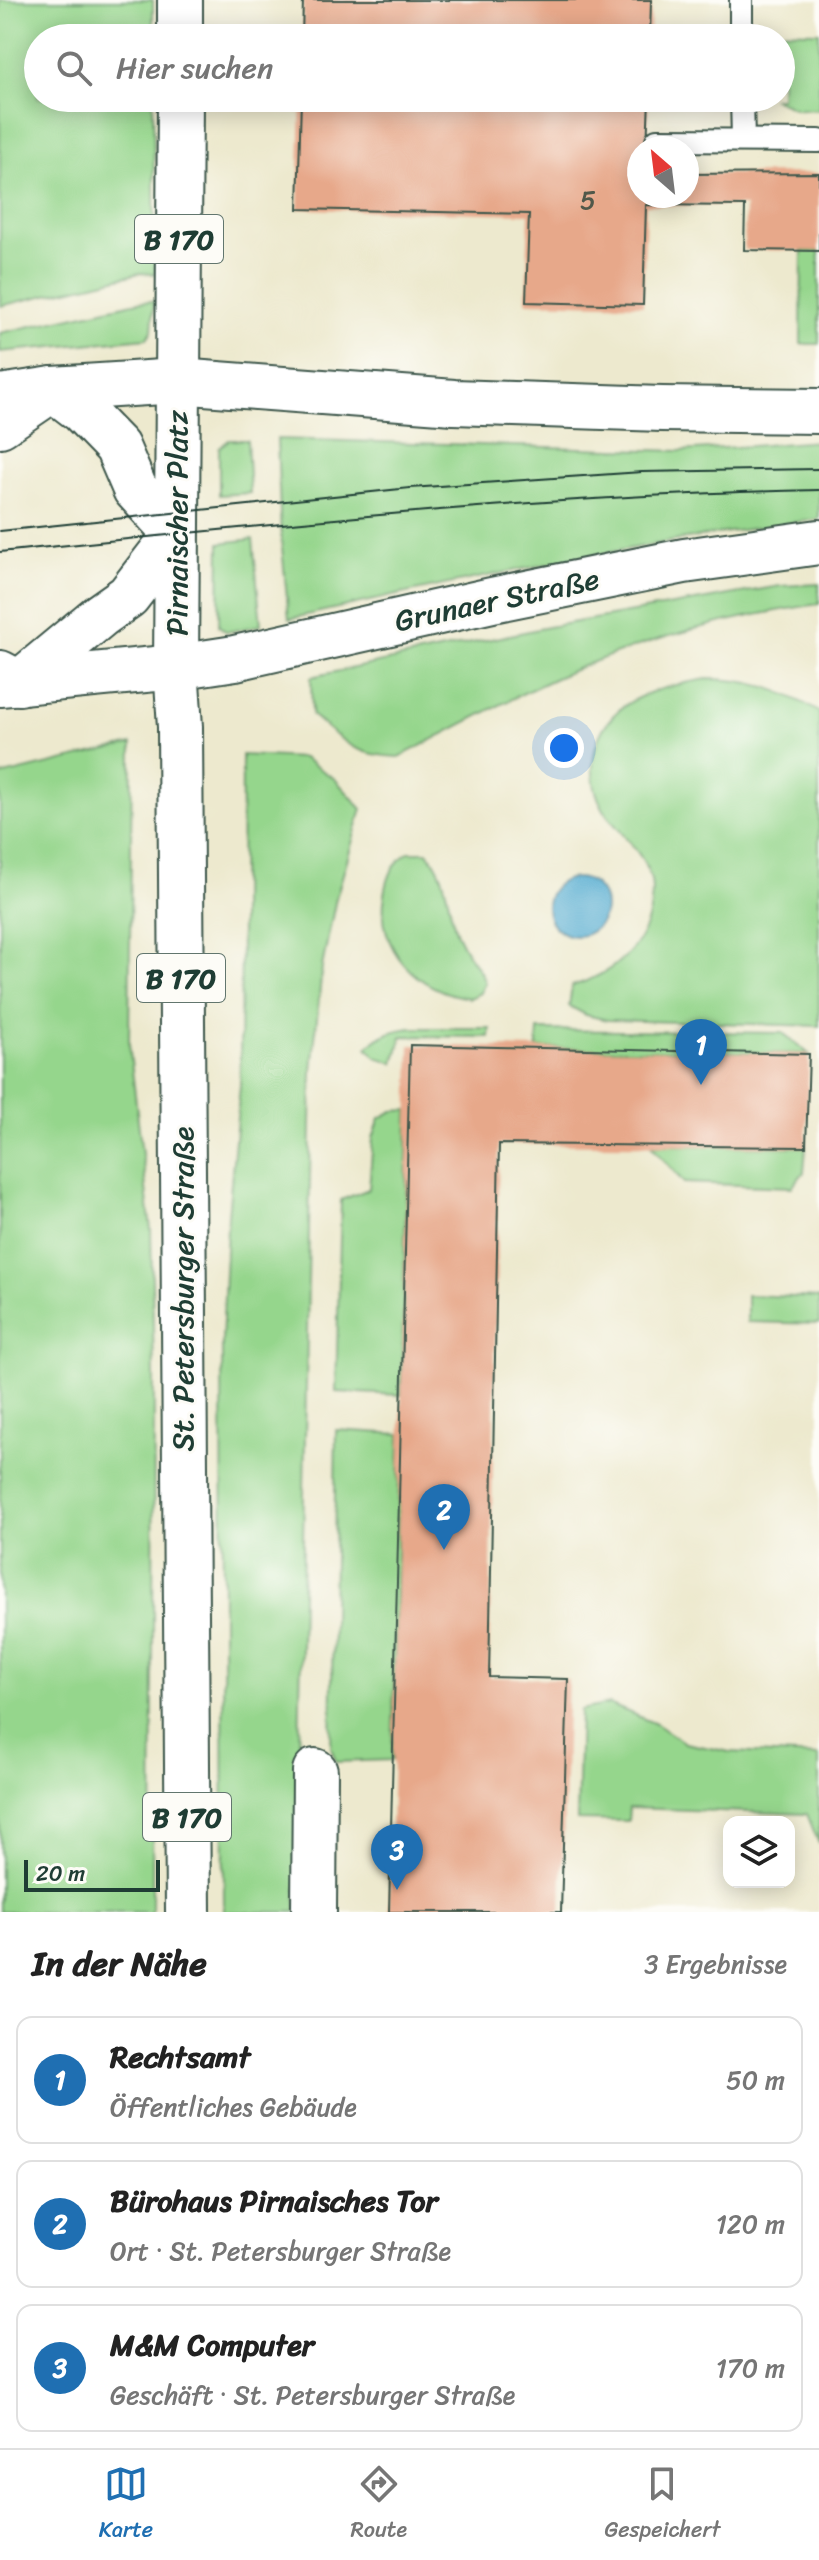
<!DOCTYPE html>
<html lang="de">
<head>
<meta charset="utf-8">
<style>
	body { margin:0; font-family:Sriracha,sans-serif; background:#f2f2f2; color:#222 }
	.controls { position:absolute; right:24px; bottom:24px; display:grid; overflow:hidden; border-radius:16px; box-shadow:0 4px 20px #0003 }
	.controls button { width:72px; height:72px; display:grid; place-items:center; padding:0; border:0; border-bottom:2px solid #e0e0e0; background:#fff; color:#222; font:40px sans-serif }
	.compass { position:absolute; left:627px; top:136px; width:72px; height:72px; border-radius:50%; background:#fff; box-shadow:0 4px 20px #0003; rotate:332deg }
	.scale { position:absolute; left:24px; bottom:20px; width:136px; box-sizing:border-box; padding-left:8px; border:4px solid #1f3d34; border-top:0; font-size:22px; line-height:28px; white-space:nowrap; color:#1f3d34; -webkit-text-stroke:6px #fdfcf7; paint-order:stroke }
	.you { position:absolute; left:564px; top:748px; width:28px; height:28px; margin:-20px; border:6px solid #fff; border-radius:50%; background:#1a73e8; box-shadow:0 0 0 12px #1a73e833 }
	.badge { display:grid; place-items:center; width:52px; height:52px; border-radius:50%; background:#1f6fb2; color:#fff; font-size:26px; font-weight:700 }
	.pin { position:absolute; translate:-50% -66px; filter:drop-shadow(0 2px 4px #0008) }
	.pin::after { content:''; position:absolute; top:42px; width:28px; height:24px; background:inherit; clip-path:polygon(0 0,100% 0,50% 100%) }
	.list { margin:0; padding:0; list-style:none }
	h2 { display:flex; justify-content:space-between; align-items:center; height:104px; margin:0; padding:0 32px; font-size:34px }
	h2 small { font-size:26px; font-weight:400; color:#767676 }
	.list li { display:grid; grid-template-columns:52px 1fr auto; gap:24px; align-items:center; box-sizing:border-box; height:128px; margin:0 16px 16px; padding:0 16px; border:2px solid #e0e0e0; border-radius:16px }
	.list b { display:block; font-size:30px; white-space:nowrap }
	.list p { margin:0; font-size:26px; white-space:nowrap; color:#767676 }
	.list em { font-size:26px; font-style:normal; color:#767676 }
	.icon { flex:none; width:44px; height:44px; fill:none; stroke:currentColor; stroke-width:2; stroke-linecap:round; stroke-linejoin:round }
	.map { position:relative; flex:none; width:819px; height:1912px; overflow:hidden }
	.search { position:absolute; background:#fff; box-shadow:0 4px 20px #0003; left:24px; right:24px; top:24px; height:88px; display:flex; align-items:center; gap:20px; box-sizing:border-box; padding:0 28px; border-radius:44px; color:#767676; font-size:30px }
	.sheet { height:536px; background:#fff }
	nav { display:flex; justify-content:space-around; align-items:center; box-sizing:border-box; height:112px; border-top:2px solid #e0e0e0; background:#fff; font-size:22px; color:#767676 }
	nav a { display:grid; justify-items:center; gap:4px }
	nav .on { color:#1f6fb2 }
	.map>svg:first-child { display:block }
	.green { fill:#95d68c; stroke:#5a8a60; stroke-width:2 }
	.water { fill:#53abd0; stroke:#397482; stroke-width:2 }
	.building { fill:#e7a88a }
	.lines { fill:none; stroke-linecap:round; stroke-linejoin:round }
	.service-casing { stroke:#3e574b; stroke-width:26 }
	.minor-casing { stroke:#3e574b; stroke-width:48 }
	.secondary-casing { stroke:#3e574b; stroke-width:48 }
	.primary-casing { stroke:#3e574b; stroke-width:48 }
	.service { stroke:#fff; stroke-width:22 }
	.minor { stroke:#fff; stroke-width:44 }
	.secondary { stroke:#fff; stroke-width:44 }
	.primary { stroke:#fff; stroke-width:44 }
	.tram { stroke:#1f3d34; stroke-width:2 }
	.labels { text-anchor:middle; dominant-baseline:central; stroke-width:6; stroke-linejoin:round; paint-order:stroke }
	.number-label { font-size:26px; fill:#51584a }
	.shield { fill:#fdfcf7; stroke:#62766e; stroke-width:2 }
	.shield-label { font-size:28px; font-weight:bold; fill:#1f3d34 }
	.street-label { font-size:30px; fill:#1f3d34; stroke:#fdfcf7 }
</style>
</head>
<body>
<div class="map">
<svg width="819" height="1912" viewBox="0 0 819 1912">
	<rect width="100%" height="100%" fill="#fdfcf7"/>
	<filter id="ink" filterUnits="userSpaceOnUse"><feTurbulence type="fractalNoise" baseFrequency=".0125" numOctaves="2"/><feDisplacementMap in="SourceGraphic" scale="16" xChannelSelector="R" yChannelSelector="G"/><feConvolveMatrix kernelMatrix="1 2 1 2 8 2 1 2 1" color-interpolation-filters="sRGB"/></filter>
	<filter id="wash" filterUnits="userSpaceOnUse"><feTurbulence type="fractalNoise" baseFrequency=".006" numOctaves="4" result="noise"/><feDisplacementMap in="SourceGraphic" scale="32" xChannelSelector="R" yChannelSelector="G"/><feGaussianBlur stdDeviation="1.8" result="paint"/><feColorMatrix in="noise" values="0 0 0 0 0 0 0 0 0 0 0 0 0 0 0 0 0 1.4 0 .05"/><feComposite in="paint" operator="in"/></filter>
	<g filter="url(#wash)">
		<rect width="100%" height="100%" fill="#ede9ce"/>
		<g class="green">
			<polygon points="0,0 153,0 153,38 38,38 38,98 153,98 155,274 140,273 0,306"/>
			<polygon points="754,31 819,32 819,110 796,109 772,98 781,98 781,38 754,38"/>
			<polygon points="802,251 819,251 819,344 801,344"/>
			<polygon points="154,301 152,331 147,338 0,352 0,333 138,302"/>
			<path d="M277,439L681,451L819,441V519C640,543 465,579 289,619L281,537Z"/>
			<polygon points="229,440 247,440 250,493 219,495 219,448"/>
			<polygon points="253,539 261,625 227,632 219,626 220,543"/>
			<path d="M819,584V604C731,617 640,640 558,677C504,701 452,730 399,757C355,756 344,742 312,715L311,677L548,627L780,586Z"/>
			<path d="M707,679C751,679 781,689 819,712V1026L607,1020L586,1015L569,1006L572,986C612,974 646,948 651,904C652,893 653,883 649,873C640,848 616,831 603,808C594,792 591,773 594,755C603,699 659,687 707,679Z"/>
			<polygon points="132,744 129,1044 151,1230 154,1375 152,1912 0,1912 0,776"/>
			<polygon points="242,755 303,758 335,779 362,809 336,898 322,967 312,1070 296,1912 224,1912 222,1342 227,1227 240,1085"/>
			<path d="M409,852H427C452,878 445,915 463,946C470,960 481,968 485,983L480,993L470,998C418,992 375,949 385,894C388,876 393,863 409,852Z"/>
			<path d="M415,1028H490L489,1037L402,1036L394,1063L376,1057L367,1047C382,1034 395,1029 415,1028Z"/>
			<polygon points="538,1030 783,1033 809,1054 537,1048"/>
			<polygon points="408,1110 401,1395 336,1392 341,1200 369,1189 373,1138 380,1118 393,1111"/>
			<polygon points="651,1145 806,1147 804,1172 792,1187 684,1183"/>
			<polygon points="747,1295 819,1298 819,1324 747,1322"/>
			<polygon points="336,1430 400,1434 392,1760 336,1762 331,1747"/>
			<polygon points="609,1704 656,1724 685,1743 730,1752 819,1756 819,1844 807,1814 629,1808 628,1821 577,1820 580,1710"/>
		</g>
		<circle class="water" cx="576" cy="907" r="29"/>
		<g id="blocks">
			<g class="building">
				<polygon points="303,0 651,0 650,38 302,38"/>
				<polygon points="301,98 649,98 647,148 639,148 639,196 687,196 687,174 819,173 819,251 744,250 745,206 646,205 643,305 526,302 529,214 298,209"/>
				<polygon points="410,1045 809,1054 806,1147 499,1144 489,1677 568,1679 561,1912 389,1912"/>
			</g>
		</g>
	</g>
	<g filter="url(#ink)">
		<use href="#blocks" fill-opacity="0" stroke="#3e574b" stroke-width="2"/>
		<g class="lines">
			<g class="service-casing">
				<g id="service">
					<polyline points="741,0 741,38"/>
					<polyline points="742,98 743,140"/>
					<polyline points="657,140 819,141"/>
				</g>
			</g>
			<g class="minor-casing">
				<polyline id="minor" points="314,1912 315,1771"/>
			</g>
			<g class="secondary-casing">
				<g id="secondary">
					<polyline points="0,397 53,389 178,381 454,402 662,409 819,411"/>
					<polyline points="0,684 176,667 235,658 492,600 684,561 819,542"/>
				</g>
			</g>
			<g class="primary-casing">
				<g id="primary">
					<polyline points="180,0 180,38"/>
					<polyline points="180,98 176,667 180,727 188,1912"/>
					<polyline points="0,425 53,389 82,411 117,447 135,489 176,534"/>
					<polyline points="0,673 19,683 101,615 128,596 176,534"/>
				</g>
			</g>
			<use href="#service" class="service"/>
			<use href="#minor" class="minor"/>
			<use href="#secondary" class="secondary"/>
			<use href="#primary" class="primary"/>
			<g class="tram">
				<polyline points="0,531 410,488 642,472 819,469"/>
				<path d="M0,552C273,524 545,495 819,490"/>
			</g>
		</g>
	</g>
	<g class="labels">
		<g class="number-label">
			<text x="588" y="200">5</text>
		</g>
		<g class="shield">
			<rect x="135" y="215" width="88" height="48" rx="6"/>
			<rect x="137" y="954" width="88" height="48" rx="6"/>
			<rect x="143" y="1793" width="88" height="48" rx="6"/>
		</g>
		<g class="shield-label">
			<text x="179" y="239">B 170</text>
			<text x="181" y="978">B 170</text>
			<text x="187" y="1817">B 170</text>
		</g>
		<g class="street-label">
			<text transform="translate(177 523) rotate(-90)">Pirnaischer Platz</text>
			<text transform="translate(497 600) rotate(-12)">Grunaer Straße</text>
			<text transform="translate(183 1289) rotate(-90)">St. Petersburger Straße</text>
		</g>
	</g>
</svg>
<div class="controls">
<button><svg class="icon" aria-label="layers" viewBox="0 0 24 24"><path d="M12 4l9 5-9 5-9-5zM3 14l9 5 9-5"/></svg></button>
</div>
<svg class="compass" viewBox="-18 -18 36 36"><path d="M0-13l5 13h-10z" fill="#e53935"/><path d="M0 13l5-13h-10z" fill="#767676"/></svg>
<div class="scale">20 m</div>
<div class="you"></div>
<div class="pin badge" style="left:701px;top:1085px">1</div>
<div class="pin badge" style="left:444px;top:1550px">2</div>
<div class="pin badge" style="left:397px;top:1890px">3</div>
<div class="search"><svg class="icon" aria-label="search" viewBox="0 0 24 24"><circle cx="10" cy="10" r="6"/><path d="M15 15l6 6"/></svg>Hier suchen</div>
</div>
<section class="sheet">
<h2>In der Nähe<small>3 Ergebnisse</small></h2>
<ul class="list">
<li><span class="badge">1</span><div><b>Rechtsamt</b><p>Öffentliches Gebäude</p></div><em>50 m</em></li>
<li><span class="badge">2</span><div><b>Bürohaus Pirnaisches Tor</b><p>Ort · St. Petersburger Straße</p></div><em>120 m</em></li>
<li><span class="badge">3</span><div><b>M&amp;M Computer</b><p>Geschäft · St. Petersburger Straße</p></div><em>170 m</em></li>
</ul>
</section>
<nav>
<a class="on"><svg class="icon" aria-label="map" viewBox="0 0 24 24"><path d="M3 6l6-2 6 2 6-2v14l-6 2-6-2-6 2zM9 4v14M15 6v14"/></svg>Karte</a>
<a><svg class="icon" aria-label="directions" viewBox="0 0 24 24"><path d="M12 3l9 9-9 9-9-9zM9 14v-3h6M13 9l2 2-2 2"/></svg>Route</a>
<a><svg class="icon" aria-label="saved" viewBox="0 0 24 24"><path d="M7 4h10v16l-5-4-5 4z"/></svg>Gespeichert</a>
</nav>
</body>
</html>
